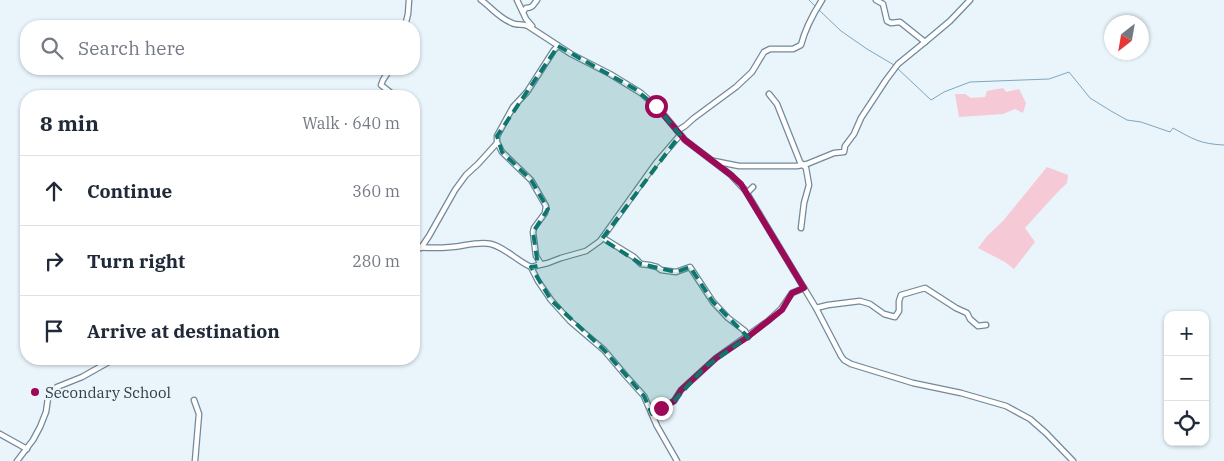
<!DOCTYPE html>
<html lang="en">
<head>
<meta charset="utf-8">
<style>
	body { margin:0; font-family:"IBM Plex Serif",serif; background:#f6f6f7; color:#1f2937 }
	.controls { position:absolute; right:15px; bottom:15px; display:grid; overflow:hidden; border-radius:10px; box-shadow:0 1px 4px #0004 }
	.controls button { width:45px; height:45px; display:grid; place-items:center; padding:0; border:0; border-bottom:1px solid #e0e1e3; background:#fff; color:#1f2937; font:25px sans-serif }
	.compass { position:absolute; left:1104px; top:15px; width:45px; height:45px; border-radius:50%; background:#fff; box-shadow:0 1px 4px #0004; rotate:211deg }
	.stop { position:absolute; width:15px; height:15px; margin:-11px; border:4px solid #9c0956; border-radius:50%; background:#fff }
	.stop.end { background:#9c0956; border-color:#fff; box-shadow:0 1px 5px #0008 }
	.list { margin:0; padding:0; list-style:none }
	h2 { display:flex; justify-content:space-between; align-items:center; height:65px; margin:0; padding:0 20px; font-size:21px }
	h2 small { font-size:16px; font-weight:400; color:#747a83 }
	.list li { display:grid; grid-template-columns:32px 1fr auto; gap:15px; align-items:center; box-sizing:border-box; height:70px; padding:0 20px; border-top:1px solid #e0e1e3 }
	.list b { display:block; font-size:19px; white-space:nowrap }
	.list em { font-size:16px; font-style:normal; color:#747a83 }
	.icon { flex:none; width:28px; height:28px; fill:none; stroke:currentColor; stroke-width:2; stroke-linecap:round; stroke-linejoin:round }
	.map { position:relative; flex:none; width:1224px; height:461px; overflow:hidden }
	.search { position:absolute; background:#fff; box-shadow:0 1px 4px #0004; left:20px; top:20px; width:400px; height:55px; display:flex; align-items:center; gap:12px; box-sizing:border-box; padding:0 18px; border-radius:20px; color:#747a83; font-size:19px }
	.panel { position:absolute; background:#fff; box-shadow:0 1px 4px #0004; left:20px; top:90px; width:400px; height:275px; border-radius:20px }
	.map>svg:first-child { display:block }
	.green { fill:#f6c9d7 }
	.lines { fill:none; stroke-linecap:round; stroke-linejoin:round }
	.stream { stroke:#80a6bf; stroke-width:1 }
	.minor-casing { stroke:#718999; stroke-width:7 }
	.minor { stroke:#fff; stroke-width:4.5 }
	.route { stroke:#9c0956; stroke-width:6 }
	.marked { fill:#0f766e; fill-opacity:0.2; stroke:#0f766e; stroke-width:4; stroke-dasharray:10 6; stroke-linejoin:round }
	.poi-dot { fill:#9c0956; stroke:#e9f4fb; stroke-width:2 }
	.labels { text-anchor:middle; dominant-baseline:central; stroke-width:4.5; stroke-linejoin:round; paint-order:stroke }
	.poi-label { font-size:15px; fill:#323d44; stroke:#e9f4fb; text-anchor:start }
</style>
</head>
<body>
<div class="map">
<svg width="1224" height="461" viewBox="0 0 1224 461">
	<rect width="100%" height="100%" fill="#e9f4fb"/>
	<g class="green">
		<polygon points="1003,88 1006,92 1019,89 1026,103 1023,113 1015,109 1003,114 959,117 955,94 965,94 971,98 985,97 987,91"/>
		<path d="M1047,167L1068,175L1067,183C1052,197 1039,213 1025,228L1035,242L1014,269L1005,262L978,248L987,236L1003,221Z"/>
	</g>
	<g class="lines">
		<g class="stream">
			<polyline points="809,0 816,7"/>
			<polyline points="819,10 841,31 867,49 894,65"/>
			<path d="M897,68L931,100L944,92L970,82L1049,79L1069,72L1090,98L1111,111L1127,120L1141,122L1170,132L1173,128C1193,139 1200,144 1224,145"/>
		</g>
		<g class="minor-casing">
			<g id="minor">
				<path d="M481,0C492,8 499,18 512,23C517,26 522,23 528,26L571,54L610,74L641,93L659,109L685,140L731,175L745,190L816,308L841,356L844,360L851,364L913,383L961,393L1006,406L1030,419L1046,433L1073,461"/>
				<polyline points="517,0 526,19 532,26"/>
				<polyline points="876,0 883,4 887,21 891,23 900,22 925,42 950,21 970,0"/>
				<path d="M523,12L526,8C533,8 533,5 537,0"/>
				<polyline points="405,26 408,14 409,0"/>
				<polyline points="390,69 383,80 381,85 395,96"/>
				<polyline points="769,94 777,104 800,162 806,168 809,185 804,203 801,228"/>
				<path d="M677,131L685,126L694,118L736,87L752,72L764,52L770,49H793L801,45C805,29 813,14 822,0"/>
				<polyline points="714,161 739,166 797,166 807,164 834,153 844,152 845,146 854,134 861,118 886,80 898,64 925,42"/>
				<polyline points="747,193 753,187"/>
				<polyline points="603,238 634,257 641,264 649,265 657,267 661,270 676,272 690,267 713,302 728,318 745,331 748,337"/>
				<path d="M414,246C426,249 440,248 452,247C464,246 479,241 491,244C506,248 517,261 531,267L548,263L561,258L586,251L600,241L656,163L680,135"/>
				<polyline points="421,248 429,236 455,190 466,175 478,164 497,143"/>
				<polyline points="541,264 536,256 533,232 534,228 545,213 546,206 531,180 502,152 497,142 497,136 513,107 527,92 554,50 558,46"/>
				<polyline points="531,267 538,281 551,300 570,321 604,350 626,376 644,396 657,426 677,461"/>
				<polyline points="816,308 828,305 860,301 870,304 884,314 895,317 899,311 899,301 901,295 925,288 956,308 967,313 970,319 978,326 986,325"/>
				<polyline points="194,400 199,414 195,461"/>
				<polyline points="652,414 674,401 681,390 716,358 768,321 781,309 792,293 804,288"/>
				<polyline points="0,434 27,449"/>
				<polyline points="17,461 33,440 40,427 46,412 48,398 51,392 57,387 82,377 114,359"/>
			</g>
		</g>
		<use href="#minor" class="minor"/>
	</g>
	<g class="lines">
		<polyline class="route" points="656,106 685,140 731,175 741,184 804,288 792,293 782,310 749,336 716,358 681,390 674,401 661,408"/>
	</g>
	<path class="marked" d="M558,46L635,89L659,109L680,135L602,239L641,264L676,272L690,267L713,302L748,337L705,367L674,401L652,414L644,396L604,350L551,300L531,267L538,266L533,232L548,209L531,180L502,152L497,136Z"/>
	<circle class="poi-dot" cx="35" cy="392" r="5"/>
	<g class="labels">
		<g class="poi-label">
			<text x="45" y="392">Secondary School</text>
		</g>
	</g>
</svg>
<div class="controls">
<button>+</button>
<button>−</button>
<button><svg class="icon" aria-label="locate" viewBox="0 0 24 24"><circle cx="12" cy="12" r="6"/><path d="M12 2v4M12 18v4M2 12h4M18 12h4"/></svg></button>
</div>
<svg class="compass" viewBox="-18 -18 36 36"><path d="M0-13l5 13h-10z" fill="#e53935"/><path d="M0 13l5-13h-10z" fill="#747a83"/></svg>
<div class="stop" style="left:656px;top:106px"></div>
<div class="stop end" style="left:661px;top:408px"></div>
<div class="search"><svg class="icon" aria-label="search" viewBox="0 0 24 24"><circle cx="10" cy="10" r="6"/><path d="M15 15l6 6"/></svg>Search here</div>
<section class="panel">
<h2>8 min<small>Walk · 640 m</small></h2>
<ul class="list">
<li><svg class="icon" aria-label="ahead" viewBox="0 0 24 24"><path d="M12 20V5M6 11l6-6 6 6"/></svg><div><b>Continue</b></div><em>360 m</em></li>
<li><svg class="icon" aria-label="right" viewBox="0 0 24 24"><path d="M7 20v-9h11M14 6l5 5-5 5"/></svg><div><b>Turn right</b></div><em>280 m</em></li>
<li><svg class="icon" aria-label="arrive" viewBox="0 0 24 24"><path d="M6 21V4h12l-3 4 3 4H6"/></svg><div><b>Arrive at destination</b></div></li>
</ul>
</section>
</div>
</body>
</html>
